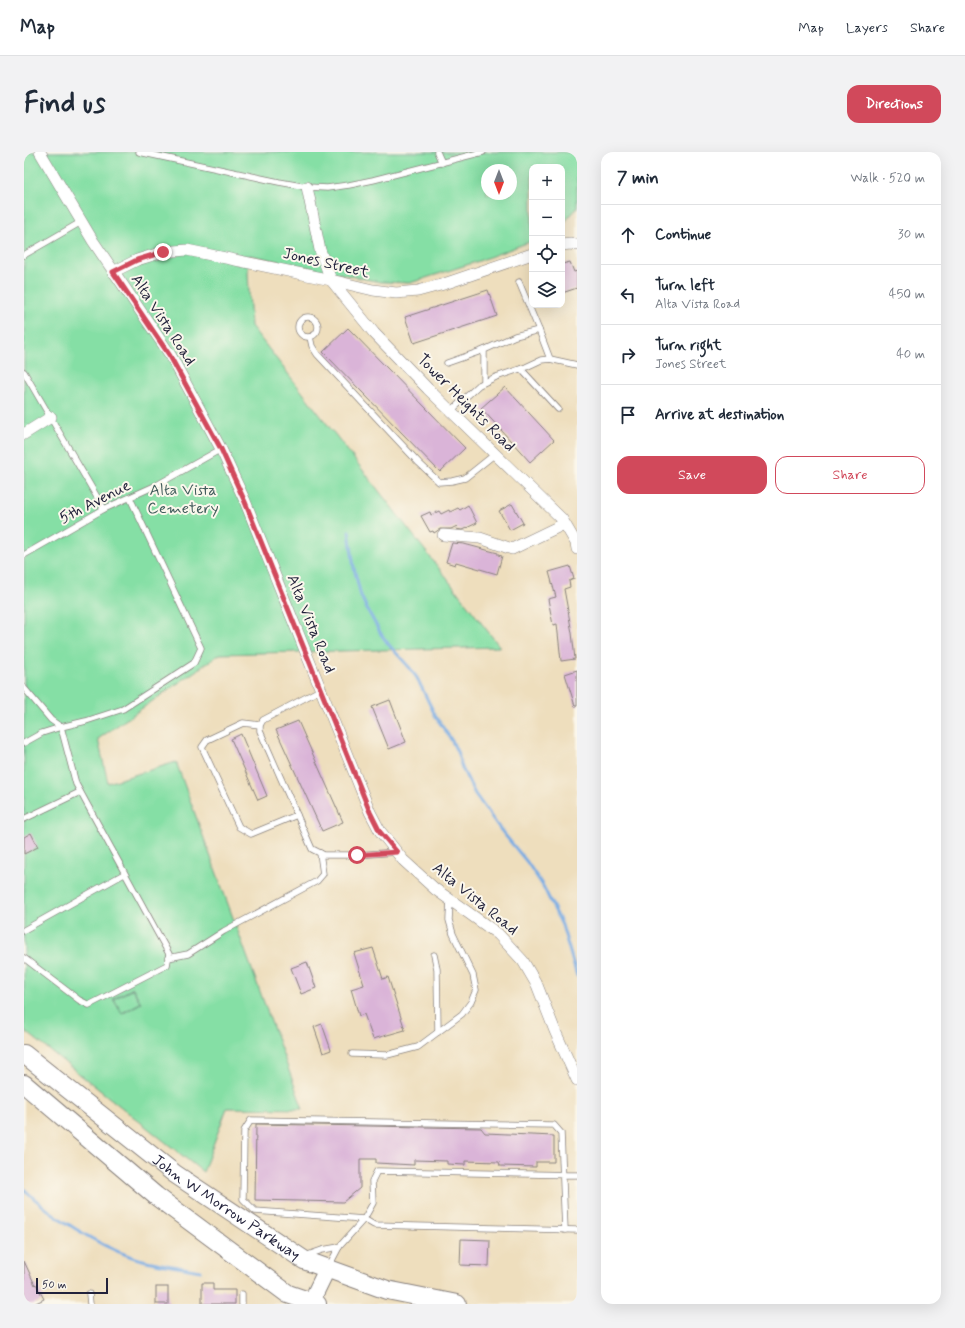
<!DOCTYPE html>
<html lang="en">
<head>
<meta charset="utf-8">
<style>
	body { margin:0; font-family:Mynerve,sans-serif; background:#f2f2f3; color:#1f2937 }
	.controls { position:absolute; right:12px; top:12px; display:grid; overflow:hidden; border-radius:8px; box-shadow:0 4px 16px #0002 }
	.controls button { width:36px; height:36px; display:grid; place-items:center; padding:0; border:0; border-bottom:1px solid #e0e1e3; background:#fff; color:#1f2937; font:20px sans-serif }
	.compass { position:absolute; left:457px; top:12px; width:36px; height:36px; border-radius:50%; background:#fff; box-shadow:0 4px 16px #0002; rotate:180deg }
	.scale { position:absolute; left:12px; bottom:10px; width:72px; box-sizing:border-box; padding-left:4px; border:2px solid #22223b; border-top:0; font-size:11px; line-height:14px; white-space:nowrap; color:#22223b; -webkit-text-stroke:3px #fbf7ec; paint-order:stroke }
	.stop { position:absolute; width:12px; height:12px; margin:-9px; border:3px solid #d1495b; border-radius:50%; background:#fff }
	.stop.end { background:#d1495b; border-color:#fff; box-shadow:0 1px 4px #0008 }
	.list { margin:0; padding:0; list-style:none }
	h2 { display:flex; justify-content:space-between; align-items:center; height:52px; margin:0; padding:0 16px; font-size:17px }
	h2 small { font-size:13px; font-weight:400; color:#747a83 }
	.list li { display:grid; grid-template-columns:26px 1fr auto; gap:12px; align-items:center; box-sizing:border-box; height:60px; padding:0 16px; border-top:1px solid #e0e1e3 }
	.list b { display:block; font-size:15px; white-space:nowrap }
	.list p { margin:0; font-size:13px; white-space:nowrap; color:#747a83 }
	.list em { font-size:13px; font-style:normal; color:#747a83 }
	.actions { display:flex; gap:8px; padding:12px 16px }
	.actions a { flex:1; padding:9px 0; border:1px solid #d1495b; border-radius:12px; text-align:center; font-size:14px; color:#d1495b }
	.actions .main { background:#d1495b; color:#fff }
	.icon { flex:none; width:22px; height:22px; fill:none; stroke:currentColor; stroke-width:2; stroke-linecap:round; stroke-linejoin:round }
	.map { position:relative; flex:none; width:553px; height:1152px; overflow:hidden; border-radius:12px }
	header { display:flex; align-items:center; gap:24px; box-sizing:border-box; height:56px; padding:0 20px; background:#fff; border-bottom:1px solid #e0e1e3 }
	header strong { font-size:19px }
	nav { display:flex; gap:22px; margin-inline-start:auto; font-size:14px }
	.intro { display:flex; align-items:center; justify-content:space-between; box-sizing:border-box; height:96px; padding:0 24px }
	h1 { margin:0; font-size:28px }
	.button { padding:10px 18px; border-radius:12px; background:#d1495b; color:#fff; font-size:14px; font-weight:700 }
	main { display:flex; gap:24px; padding:0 24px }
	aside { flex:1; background:#fff; border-radius:12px; box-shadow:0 4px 16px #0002 }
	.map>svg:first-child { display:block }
	.green { fill:#85dfa5; stroke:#548070; fill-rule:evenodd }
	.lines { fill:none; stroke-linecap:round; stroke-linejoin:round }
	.stream { stroke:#76aae3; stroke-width:3 }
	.building { fill:#dab4d8 }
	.lane-casing { stroke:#88807c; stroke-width:7 }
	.street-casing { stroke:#88807c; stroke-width:12 }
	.secondary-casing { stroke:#88807c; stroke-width:18 }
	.primary-casing { stroke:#88807c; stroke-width:20 }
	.lane { stroke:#fff; stroke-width:5.5 }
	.street { stroke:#fff; stroke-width:11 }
	.secondary { stroke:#fff; stroke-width:16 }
	.primary { stroke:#fff; stroke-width:18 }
	.route { stroke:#d1495b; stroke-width:5 }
	.labels { text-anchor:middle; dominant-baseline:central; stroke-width:4; stroke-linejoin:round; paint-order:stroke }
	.street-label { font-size:16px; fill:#22223b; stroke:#fbf7ec }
	.park-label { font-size:16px; fill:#405b5b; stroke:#fbf7ec }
</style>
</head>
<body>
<header>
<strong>Map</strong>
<nav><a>Map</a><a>Layers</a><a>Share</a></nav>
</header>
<div class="intro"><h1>Find us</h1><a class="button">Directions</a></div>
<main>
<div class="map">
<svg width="553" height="1152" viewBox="0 0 553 1152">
	<rect width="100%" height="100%" fill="#fbf7ec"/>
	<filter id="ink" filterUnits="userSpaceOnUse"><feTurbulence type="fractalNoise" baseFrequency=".025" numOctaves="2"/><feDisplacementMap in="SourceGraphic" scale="8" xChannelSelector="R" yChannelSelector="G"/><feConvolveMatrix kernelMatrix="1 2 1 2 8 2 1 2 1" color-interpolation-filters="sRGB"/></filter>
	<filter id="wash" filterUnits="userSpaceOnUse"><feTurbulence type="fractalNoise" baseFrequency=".012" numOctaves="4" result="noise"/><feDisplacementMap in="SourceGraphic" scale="16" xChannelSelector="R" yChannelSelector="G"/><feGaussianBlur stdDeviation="0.9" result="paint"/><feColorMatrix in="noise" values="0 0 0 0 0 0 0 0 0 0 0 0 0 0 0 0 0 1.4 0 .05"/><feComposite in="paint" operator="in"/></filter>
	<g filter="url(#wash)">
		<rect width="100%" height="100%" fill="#eedebd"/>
		<g class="green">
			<path d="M0,0H553V56L538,73V15H508V89L452,110L386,131L356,130L225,103L224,121L227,174L476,495L196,502L74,587L84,631L152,610L279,957L203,956L179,1020L0,878ZM463,18H487V42H463ZM109,836L117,851L98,862L89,847Z"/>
			<polygon points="109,837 116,851 98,861 90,847"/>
		</g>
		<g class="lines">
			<g class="stream">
				<polyline points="325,379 330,416 337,444 343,457 357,482 365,493 385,515 393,526 412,565 428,589 434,602 438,616 451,642 476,677 503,710 519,734 538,773 553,824"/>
				<path d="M0,1037C26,1063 73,1093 108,1105C130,1112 154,1115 177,1119"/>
			</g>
		</g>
		<g id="blocks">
			<g class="building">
				<polygon points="546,110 550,120 553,119 553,136 538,141 538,112"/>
				<polygon points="464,138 473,164 390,191 381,165"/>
				<polygon points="324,176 441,296 416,320 299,200"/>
				<polygon points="481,235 530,288 506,310 457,256"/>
				<polygon points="488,352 499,371 486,378 475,359"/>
				<polygon points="444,353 453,371 438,378 432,377 433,374 427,377 416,377 410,381 409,379 406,380 397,364 406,360 407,363 415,359 417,362 425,358 426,360 434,356 436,358"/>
				<polygon points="428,391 440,392 474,401 474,403 478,404 473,422 432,410 431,413 422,410"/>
				<polygon points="546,414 550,427 545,429 546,435 540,437 548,481 551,507 537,509 533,472 529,473 524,447 532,445 525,420"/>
				<polygon points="553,518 553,554 551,554 541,522"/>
				<polygon points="366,548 382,590 365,597 348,555"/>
				<polygon points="274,569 319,670 298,679 252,578"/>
				<polygon points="217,582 243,644 234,648 207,587"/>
				<polygon points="7,681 14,695 0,702 0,685"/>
				<polygon points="349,796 359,827 364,825 381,878 349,887 340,862 335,864 327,837 340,833 330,801"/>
				<polygon points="283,810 292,836 277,842 267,816"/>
				<polygon points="298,872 307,898 299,901 290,875"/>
				<polygon points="232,972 457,976 461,981 530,984 530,1010 512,1010 512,1015 476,1014 475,1010 441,1009 441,1013 423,1012 423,1009 390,1008 390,1013 352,1011 352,1007 336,1007 336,1036 319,1050 231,1048"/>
				<polygon points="437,1087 466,1088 465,1114 436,1113"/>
				<polygon points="0,1109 11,1133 12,1132 20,1147 10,1152 0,1152"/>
				<polygon points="178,1131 189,1131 189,1138 211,1138 211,1152 178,1152"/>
				<rect x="132" y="1135" width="12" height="17"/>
			</g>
		</g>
	</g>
	<g filter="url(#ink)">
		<use href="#blocks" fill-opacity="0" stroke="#88807c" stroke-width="1"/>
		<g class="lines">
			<g class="lane-casing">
				<g id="lane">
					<polyline points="115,0 255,30 283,35 303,36 325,33 349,28 459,0"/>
					<polyline points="413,0 418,11"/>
					<polyline points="0,103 57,70"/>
					<polyline points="495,130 515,178"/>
					<circle cx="284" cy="175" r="10"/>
					<polyline points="286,185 288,194 293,202 395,311 415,330 428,329 441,326 471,302"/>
					<polyline points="423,211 460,198"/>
					<polyline points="497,217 534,257"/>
					<polyline points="0,220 80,357"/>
					<polyline points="460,230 460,198 491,184 515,178 526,207"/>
					<polyline points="427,259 455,233 472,225 502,215 517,208 526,207 553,213"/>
					<polyline points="0,403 80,357 133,333 197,297"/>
					<polyline points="0,536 27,568 37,575"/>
					<polyline points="296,538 239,568 236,573 236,579 288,697 300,703 333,703 373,700"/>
					<polyline points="236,573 219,571 183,588 178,595 215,675 227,682 273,663"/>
					<polyline points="0,591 18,581 37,575"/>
					<polyline points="0,667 56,640"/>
					<polyline points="0,778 100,722"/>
					<polyline points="410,803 413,817 414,880"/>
					<polyline points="0,806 55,848 65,853 143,813 145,802 52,632 37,575 62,569 99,557 170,511 177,496 106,346"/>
					<polyline points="144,806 164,802 200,779 293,729 299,722 296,701"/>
					<polyline points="328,902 363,903 394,895 438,862 447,850 452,838 449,823 429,782 425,768 426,748"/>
					<path d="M541,1078L537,981L530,973L227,968L220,979L219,1047L231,1059L340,1067L349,1051L348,1029L353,1019C420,1020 486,1022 553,1023"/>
					<polyline points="281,1104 298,1098 315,1095"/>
					<polyline points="305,1114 315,1095 340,1067 350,1073 553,1078"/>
					<polyline points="65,1142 66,1152"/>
					<polyline points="218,1152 218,1142"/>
				</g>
			</g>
			<g class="street-casing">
				<g id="street">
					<polyline points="16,0 69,89 147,204 197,297 221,349 346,660 356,679 379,708 411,737 474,782 499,809 513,833 531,879 553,928"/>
					<polyline points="283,35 296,98 307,128 350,181 404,237 538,367 552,391 553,397"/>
					<polyline points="538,93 546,92 553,93"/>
					<polyline points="89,120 113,108 139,100 163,98 307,128 349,138 372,141 394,139 420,132 508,102"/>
					<polyline points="0,282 27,265"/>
					<polyline points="419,383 456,386 488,397 540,372"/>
				</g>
			</g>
			<g class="secondary-casing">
				<polyline id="secondary" points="286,1152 303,1117"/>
			</g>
			<g class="primary-casing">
				<g id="primary">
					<path id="s1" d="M0,902L151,1022L280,1108L363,1138L433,1152"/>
					<polyline points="0,932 132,1044 264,1142 293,1152"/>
				</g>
			</g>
			<use href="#lane" class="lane"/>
			<use href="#street" class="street"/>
			<use href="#secondary" class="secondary"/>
			<use href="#primary" class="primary"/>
		</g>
	</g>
	<g class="lines" filter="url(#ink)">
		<polyline class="route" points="139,100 113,108 89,120 146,204 197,297 221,350 346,660 356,680 373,700 333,703"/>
	</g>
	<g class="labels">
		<g class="street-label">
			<text transform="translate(302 111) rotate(13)">Jones Street</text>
			<text transform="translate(139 168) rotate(57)">Alta Vista Road</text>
			<text transform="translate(442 251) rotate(45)">Tower Heights Road</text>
			<text transform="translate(71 350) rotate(-27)">5th Avenue</text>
			<text transform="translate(287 472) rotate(68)">Alta Vista Road</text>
			<text transform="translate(451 747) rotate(39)">Alta Vista Road</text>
			<text stroke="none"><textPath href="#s1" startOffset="254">John W Morrow Parkway</textPath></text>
		</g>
		<g class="park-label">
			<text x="159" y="338">Alta Vista<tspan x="159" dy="18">Cemetery</tspan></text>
		</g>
	</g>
</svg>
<div class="controls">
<button>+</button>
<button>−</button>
<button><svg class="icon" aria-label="locate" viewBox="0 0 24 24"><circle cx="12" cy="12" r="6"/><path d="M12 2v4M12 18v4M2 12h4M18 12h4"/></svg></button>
<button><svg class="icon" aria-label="layers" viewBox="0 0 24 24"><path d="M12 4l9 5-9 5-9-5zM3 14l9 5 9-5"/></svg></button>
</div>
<svg class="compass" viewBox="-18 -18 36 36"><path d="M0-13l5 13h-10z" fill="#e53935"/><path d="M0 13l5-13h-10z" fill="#747a83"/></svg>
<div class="scale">50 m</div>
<div class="stop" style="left:333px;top:703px"></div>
<div class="stop end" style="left:139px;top:100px"></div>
</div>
<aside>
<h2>7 min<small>Walk · 520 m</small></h2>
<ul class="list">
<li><svg class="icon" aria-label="ahead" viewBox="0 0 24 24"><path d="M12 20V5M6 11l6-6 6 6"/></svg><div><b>Continue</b></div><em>30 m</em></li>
<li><svg class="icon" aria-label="left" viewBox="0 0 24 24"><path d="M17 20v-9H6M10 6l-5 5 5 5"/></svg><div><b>Turn left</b><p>Alta Vista Road</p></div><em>450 m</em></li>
<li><svg class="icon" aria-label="right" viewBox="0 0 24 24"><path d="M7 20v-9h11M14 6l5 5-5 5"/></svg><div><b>Turn right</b><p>Jones Street</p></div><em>40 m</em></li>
<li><svg class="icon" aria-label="arrive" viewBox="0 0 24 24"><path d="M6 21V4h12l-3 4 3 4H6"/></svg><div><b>Arrive at destination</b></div></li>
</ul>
<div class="actions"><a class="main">Save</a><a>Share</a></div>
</aside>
</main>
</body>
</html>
